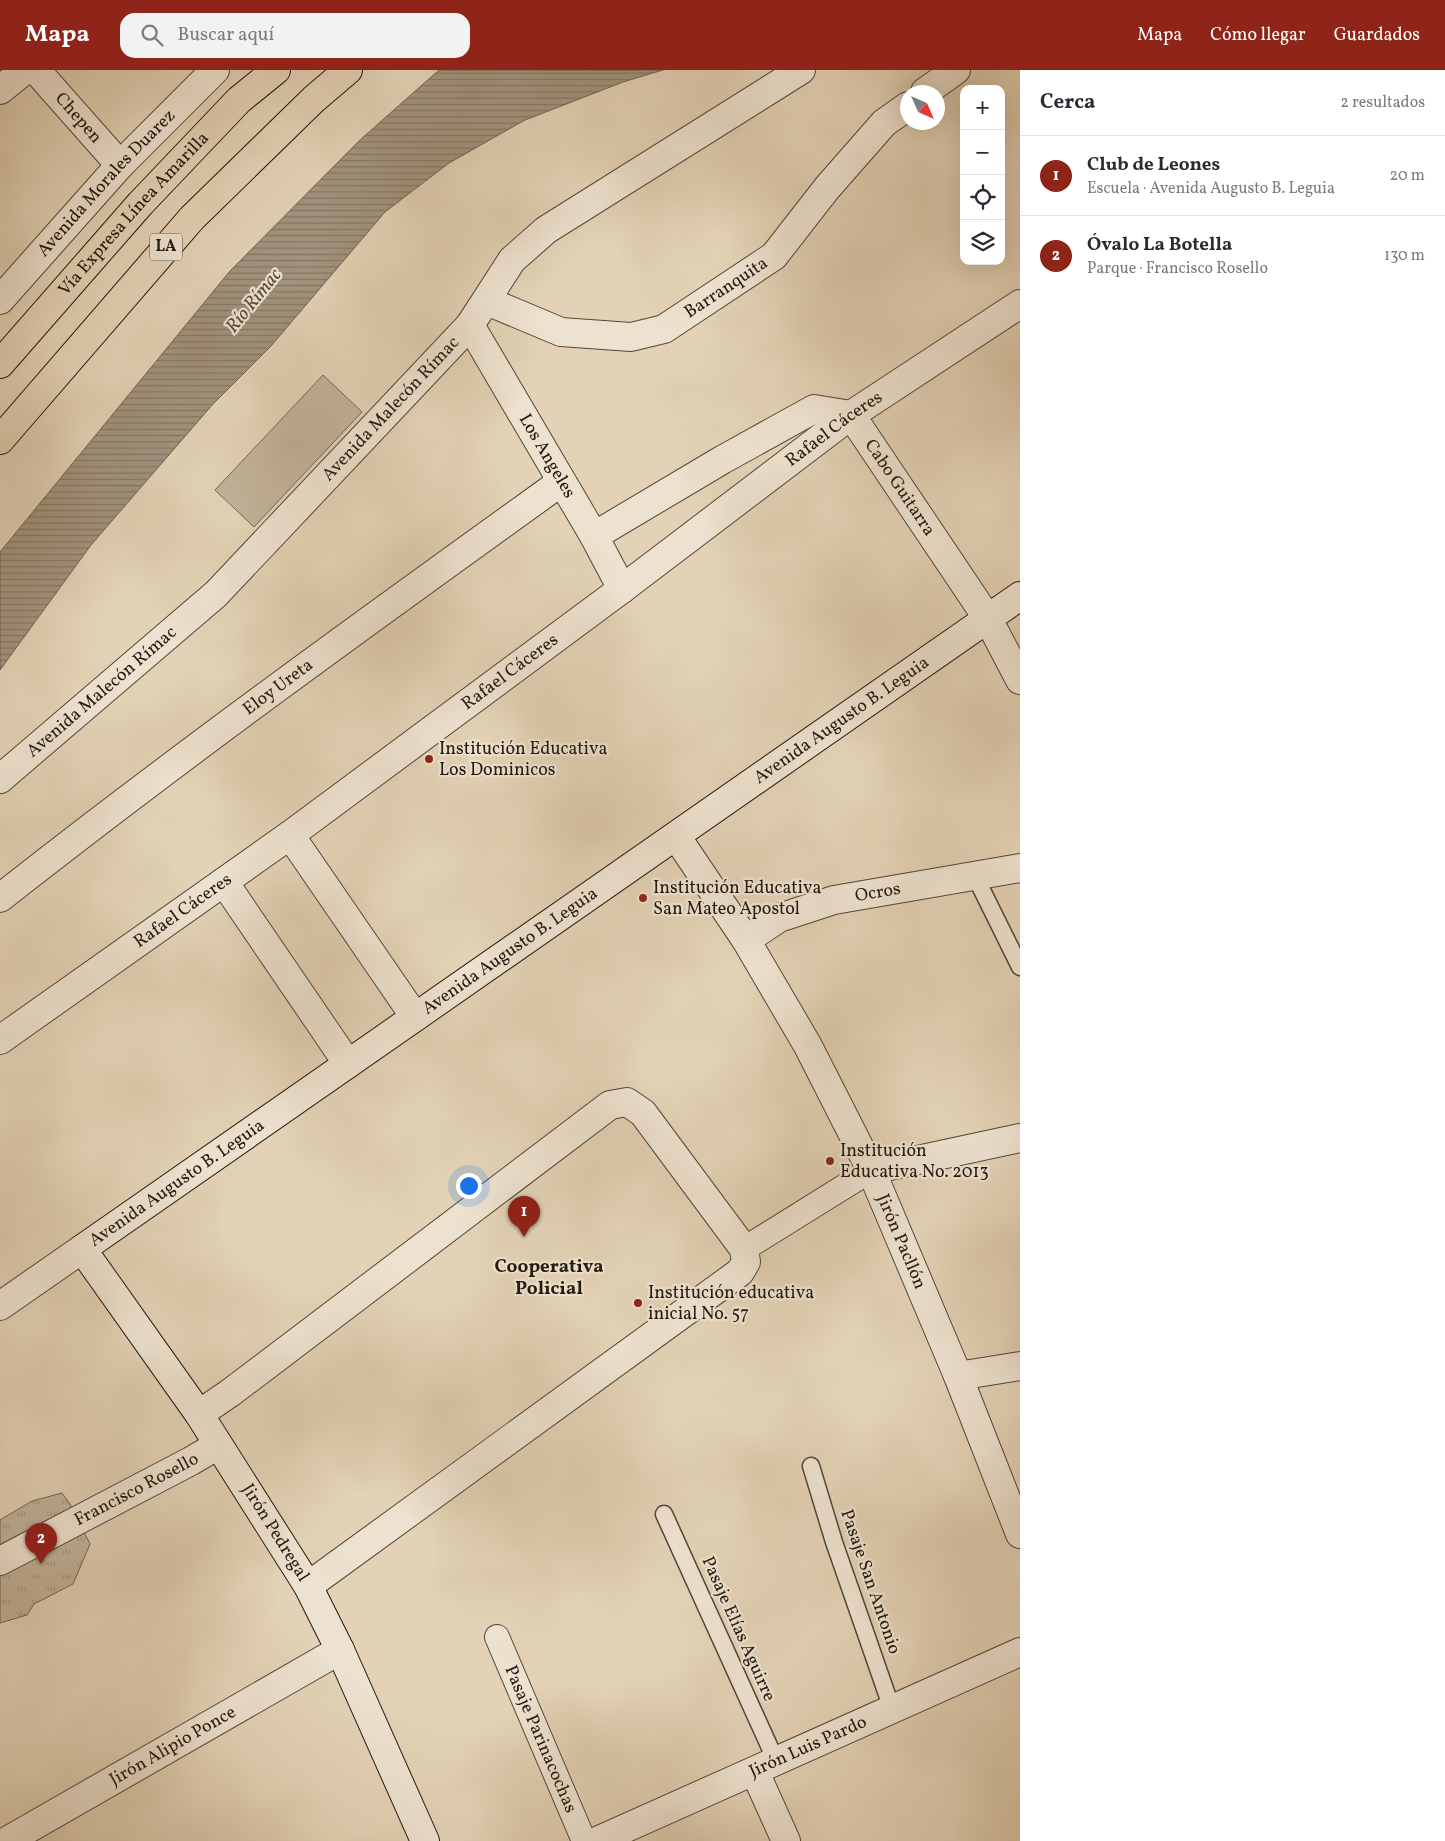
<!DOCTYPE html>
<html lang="es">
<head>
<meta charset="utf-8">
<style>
	body { margin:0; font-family:Vollkorn,serif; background:#f2f2f3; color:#2b2b33 }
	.controls { position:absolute; right:15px; top:15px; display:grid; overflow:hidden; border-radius:10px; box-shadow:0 5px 20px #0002 }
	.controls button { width:45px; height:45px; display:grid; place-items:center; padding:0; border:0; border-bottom:1px solid #e1e1e2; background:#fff; color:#2b2b33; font:25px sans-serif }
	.compass { position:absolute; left:900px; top:15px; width:45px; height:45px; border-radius:50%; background:#fff; box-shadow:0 5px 20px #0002; rotate:135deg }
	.you { position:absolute; left:468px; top:1115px; width:18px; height:18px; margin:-12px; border:4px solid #fff; border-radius:50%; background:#1a73e8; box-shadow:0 0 0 8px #1a73e833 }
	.badge { display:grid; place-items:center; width:32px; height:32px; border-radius:50%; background:#8f2418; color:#fff; font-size:16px; font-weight:700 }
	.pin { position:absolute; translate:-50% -41px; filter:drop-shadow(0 1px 2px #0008) }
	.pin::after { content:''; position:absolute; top:26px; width:18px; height:15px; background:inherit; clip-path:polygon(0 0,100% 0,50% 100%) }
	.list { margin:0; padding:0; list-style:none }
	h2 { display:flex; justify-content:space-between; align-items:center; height:65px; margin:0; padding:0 20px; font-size:21px }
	h2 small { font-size:16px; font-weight:400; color:#7c7c81 }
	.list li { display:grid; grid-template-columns:32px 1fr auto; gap:15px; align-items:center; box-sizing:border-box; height:80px; padding:0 20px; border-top:1px solid #e1e1e2 }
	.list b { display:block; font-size:19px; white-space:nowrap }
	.list p { margin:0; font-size:16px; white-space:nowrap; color:#7c7c81 }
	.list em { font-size:16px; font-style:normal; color:#7c7c81 }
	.icon { flex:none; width:28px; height:28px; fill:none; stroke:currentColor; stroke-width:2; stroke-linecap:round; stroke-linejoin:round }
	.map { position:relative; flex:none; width:1020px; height:1771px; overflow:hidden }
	header { display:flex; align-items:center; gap:30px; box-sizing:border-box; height:70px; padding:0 25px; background:#8f2418; color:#fff }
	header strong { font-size:24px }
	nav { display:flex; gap:28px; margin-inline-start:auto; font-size:18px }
	.search { width:350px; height:45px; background:#f2f2f3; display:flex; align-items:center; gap:12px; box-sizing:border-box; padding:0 18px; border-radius:15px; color:#7c7c81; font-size:19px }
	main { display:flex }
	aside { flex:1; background:#fff }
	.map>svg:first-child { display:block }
	.grass { fill:url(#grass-tufts); stroke:#726554 }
	.pitch { fill:#c2b299; stroke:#726554 }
	.water { fill:url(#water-rules); stroke:#6f6251 }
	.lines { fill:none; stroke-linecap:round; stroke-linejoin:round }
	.service-casing { stroke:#534638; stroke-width:19 }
	.pedestrian-casing { stroke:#534638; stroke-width:26 }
	.minor-casing { stroke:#534638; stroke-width:30 }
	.tertiary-casing { stroke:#534638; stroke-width:30 }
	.secondary-casing { stroke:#23180f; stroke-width:30 }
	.motorway-casing { stroke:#23180f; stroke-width:30 }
	.service { stroke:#ede2cf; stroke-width:16 }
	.pedestrian { stroke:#ede2cf; stroke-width:24 }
	.minor { stroke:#ede2cf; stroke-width:28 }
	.tertiary { stroke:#ede2cf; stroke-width:28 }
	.secondary { stroke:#ede2cf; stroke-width:28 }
	.motorway { stroke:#e3d2b5; stroke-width:28 }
	.poi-dot { fill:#8f2418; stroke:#ede2cf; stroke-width:2 }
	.labels { text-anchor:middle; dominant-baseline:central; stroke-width:4.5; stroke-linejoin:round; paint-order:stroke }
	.shield { fill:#ede2cf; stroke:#605549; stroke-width:1 }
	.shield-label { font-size:16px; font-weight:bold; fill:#23180f }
	.street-label { font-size:18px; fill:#23180f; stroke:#ede2cf }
	.poi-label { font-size:18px; fill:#23180f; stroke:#ede2cf; text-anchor:start }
	.water-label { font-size:19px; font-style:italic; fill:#56493b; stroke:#ede2cf }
	.neighbourhood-label { font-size:19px; font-weight:bold; fill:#23180f; stroke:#ede2cf }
</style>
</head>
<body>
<header>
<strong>Mapa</strong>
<div class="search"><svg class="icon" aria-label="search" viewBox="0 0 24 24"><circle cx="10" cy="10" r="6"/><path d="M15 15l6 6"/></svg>Buscar aquí</div>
<nav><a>Mapa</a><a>Cómo llegar</a><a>Guardados</a></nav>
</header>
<main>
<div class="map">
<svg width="1020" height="1771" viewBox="0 0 1020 1771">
	<defs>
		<pattern id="grass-tufts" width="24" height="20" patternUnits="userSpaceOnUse" patternTransform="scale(1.25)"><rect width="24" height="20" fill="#c2b299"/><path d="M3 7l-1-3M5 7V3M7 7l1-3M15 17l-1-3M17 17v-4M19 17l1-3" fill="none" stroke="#a69883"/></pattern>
		<pattern id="water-rules" width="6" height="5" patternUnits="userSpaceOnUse" patternTransform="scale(1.25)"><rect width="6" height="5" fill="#a2937d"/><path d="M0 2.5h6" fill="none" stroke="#847765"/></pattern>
	</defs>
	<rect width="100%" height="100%" fill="#e3d2b5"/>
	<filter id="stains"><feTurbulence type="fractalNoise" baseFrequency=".004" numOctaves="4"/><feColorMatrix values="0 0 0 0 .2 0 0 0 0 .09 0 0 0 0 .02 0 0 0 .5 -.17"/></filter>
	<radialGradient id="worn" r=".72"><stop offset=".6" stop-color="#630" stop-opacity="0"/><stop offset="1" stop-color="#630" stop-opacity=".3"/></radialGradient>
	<polygon class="grass" points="62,1423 70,1434 90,1474 73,1514 34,1534 27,1545 0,1553 0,1450 32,1431"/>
	<polygon class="pitch" points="323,305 362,342 254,457 215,420"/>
	<polygon class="water" points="439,0 663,0 623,12 525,50 449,93 385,142 271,276 213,334 91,475 0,600 0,482 230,201 360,70"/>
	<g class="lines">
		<g class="service-casing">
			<g id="service">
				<polyline points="975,806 1020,897"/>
				<polyline points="811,1396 834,1472 892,1639"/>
				<polyline points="664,1444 776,1691"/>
			</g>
		</g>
		<g class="pedestrian-casing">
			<g id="pedestrian">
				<polyline points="744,1179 871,1100"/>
				<path id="s1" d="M497,1567L584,1771"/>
			</g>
		</g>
		<g class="minor-casing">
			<g id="minor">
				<path id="s2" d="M36,0L120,95"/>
				<polyline points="0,20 25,0"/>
				<polyline points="925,22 956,0"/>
				<path id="s3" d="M487,231L561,262L631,267L664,259L774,186L827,118L884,53L908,36"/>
				<path id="s4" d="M470,255L594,466L622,519"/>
				<path id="s5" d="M594,466L722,390L814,339L851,345L988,549L1020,610"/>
				<path id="s6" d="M0,709L216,524L470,255L512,190L546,160L801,0"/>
				<polyline points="290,765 415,947"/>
				<path id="s7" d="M676,766L746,870L808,976L871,1100L958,1306L1020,1464"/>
				<polyline points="224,812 348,994"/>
				<path id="s8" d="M0,828C183,684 372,548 561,412"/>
				<path id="s9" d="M746,870L779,848L834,830L1020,798"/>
				<path id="s10" d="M0,970L290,765L622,519L851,345L1020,234"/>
				<polyline points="871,1100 1020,1068"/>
				<polyline points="958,1306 1020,1296"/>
				<polyline points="199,1344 230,1323 610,1035 627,1032 643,1043 744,1179 746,1192 740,1202 308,1516"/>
				<path id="s11" d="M0,1491L191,1391L218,1375"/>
				<polyline points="755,1702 786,1771"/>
				<path id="s12" d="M7,1771L340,1580"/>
				<path id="s13" d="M597,1771L1020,1582"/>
			</g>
		</g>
		<g class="tertiary-casing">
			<g id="tertiary">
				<path id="s14" d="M0,230L120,95L215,0"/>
				<polyline points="0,1236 82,1179"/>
			</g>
		</g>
		<g class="secondary-casing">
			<g id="secondary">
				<path id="s15" d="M425,1771L340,1580L308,1516L199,1344L82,1179L1020,526"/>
			</g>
		</g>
		<g class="motorway-casing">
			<g id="motorway">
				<path id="s16" d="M0,294L140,134L239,30L276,0"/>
				<polyline points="0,370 192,148 314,29 348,0"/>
			</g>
		</g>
		<use href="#service" class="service"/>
		<use href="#pedestrian" class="pedestrian"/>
		<use href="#minor" class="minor"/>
		<use href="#tertiary" class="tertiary"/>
		<use href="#secondary" class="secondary"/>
		<use href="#motorway" class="motorway"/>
	</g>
	<g class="poi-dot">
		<circle cx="429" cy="689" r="5"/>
		<circle cx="643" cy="828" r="5"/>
		<circle cx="830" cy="1091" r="5"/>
		<circle cx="638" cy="1233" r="5"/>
	</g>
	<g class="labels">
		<rect class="shield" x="150" y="163.5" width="32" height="27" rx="4"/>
		<g class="shield-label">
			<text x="166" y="177">LA</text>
		</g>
		<g class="street-label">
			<text stroke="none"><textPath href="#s2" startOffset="64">Chepen</textPath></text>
			<text stroke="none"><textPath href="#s14" startOffset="158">Avenida Morales Duarez</textPath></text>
			<text stroke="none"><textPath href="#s16" startOffset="201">Vía Expresa Línea Amarilla</textPath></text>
			<text stroke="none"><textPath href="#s3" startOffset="259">Barranquita</textPath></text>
			<text stroke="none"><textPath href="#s6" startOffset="539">Avenida Malecón Rímac</textPath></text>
			<text stroke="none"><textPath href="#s10" startOffset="1034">Rafael Cáceres</textPath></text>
			<text stroke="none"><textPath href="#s4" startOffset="152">Los Angeles</textPath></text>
			<text stroke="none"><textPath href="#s5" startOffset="379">Cabo Guitarra</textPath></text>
			<text stroke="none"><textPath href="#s10" startOffset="629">Rafael Cáceres</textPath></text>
			<text stroke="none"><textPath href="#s8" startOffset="349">Eloy Ureta</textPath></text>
			<text stroke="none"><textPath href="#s6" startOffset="134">Avenida Malecón Rímac</textPath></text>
			<text stroke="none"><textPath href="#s15" startOffset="1612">Avenida Augusto B. Leguia</textPath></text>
			<text stroke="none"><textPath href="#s9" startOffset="142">Ocros</textPath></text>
			<text stroke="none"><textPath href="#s10" startOffset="224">Rafael Cáceres</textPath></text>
			<text stroke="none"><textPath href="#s15" startOffset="1208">Avenida Augusto B. Leguia</textPath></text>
			<text stroke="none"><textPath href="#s15" startOffset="802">Avenida Augusto B. Leguia</textPath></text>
			<text stroke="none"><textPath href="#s7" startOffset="465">Jirón Pacllón</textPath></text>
			<text stroke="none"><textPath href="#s11" startOffset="154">Francisco Rosello</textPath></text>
			<text transform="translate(275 1463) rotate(58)">Jirón Pedregal</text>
			<text transform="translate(870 1512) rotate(71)">Pasaje San Antonio</text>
			<text transform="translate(738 1559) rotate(66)">Pasaje Elías Aguirre</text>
			<text stroke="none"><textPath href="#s1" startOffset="111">Pasaje Parinacochas</textPath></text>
			<text stroke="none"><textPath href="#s12" startOffset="191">Jirón Alipio Ponce</textPath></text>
			<text stroke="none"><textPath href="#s13" startOffset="231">Jirón Luis Pardo</textPath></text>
		</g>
		<g class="poi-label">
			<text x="439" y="679">Institución Educativa<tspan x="439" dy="21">Los Dominicos</tspan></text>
			<text x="653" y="818">Institución Educativa<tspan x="653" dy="21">San Mateo Apostol</tspan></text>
			<text x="840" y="1081">Institución<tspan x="840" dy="21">Educativa No. 2013</tspan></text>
			<text x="648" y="1223">Institución educativa<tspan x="648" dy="21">inicial No. 57</tspan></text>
		</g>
		<g class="water-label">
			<text transform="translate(254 231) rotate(-51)">Río Rímac</text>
		</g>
		<g class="neighbourhood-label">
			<text x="549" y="1197">Cooperativa<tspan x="549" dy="22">Policial</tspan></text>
		</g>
	</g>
	<rect width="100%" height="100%" filter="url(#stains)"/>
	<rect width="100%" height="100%" fill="url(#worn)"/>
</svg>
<div class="controls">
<button>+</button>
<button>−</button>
<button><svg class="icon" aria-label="locate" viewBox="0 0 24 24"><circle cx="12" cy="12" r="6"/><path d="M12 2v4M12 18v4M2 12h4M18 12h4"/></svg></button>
<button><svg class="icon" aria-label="layers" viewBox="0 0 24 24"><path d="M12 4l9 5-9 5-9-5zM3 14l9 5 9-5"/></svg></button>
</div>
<svg class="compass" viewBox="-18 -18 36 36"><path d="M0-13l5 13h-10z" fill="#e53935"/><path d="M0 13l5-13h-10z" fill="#7c7c81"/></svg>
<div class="you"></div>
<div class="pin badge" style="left:524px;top:1167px">1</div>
<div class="pin badge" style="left:41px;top:1494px">2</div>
</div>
<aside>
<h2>Cerca<small>2 resultados</small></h2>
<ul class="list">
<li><span class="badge">1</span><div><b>Club de Leones</b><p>Escuela · Avenida Augusto B. Leguia</p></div><em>20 m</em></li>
<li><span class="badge">2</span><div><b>Óvalo La Botella</b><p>Parque · Francisco Rosello</p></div><em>130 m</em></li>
</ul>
</aside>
</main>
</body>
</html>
